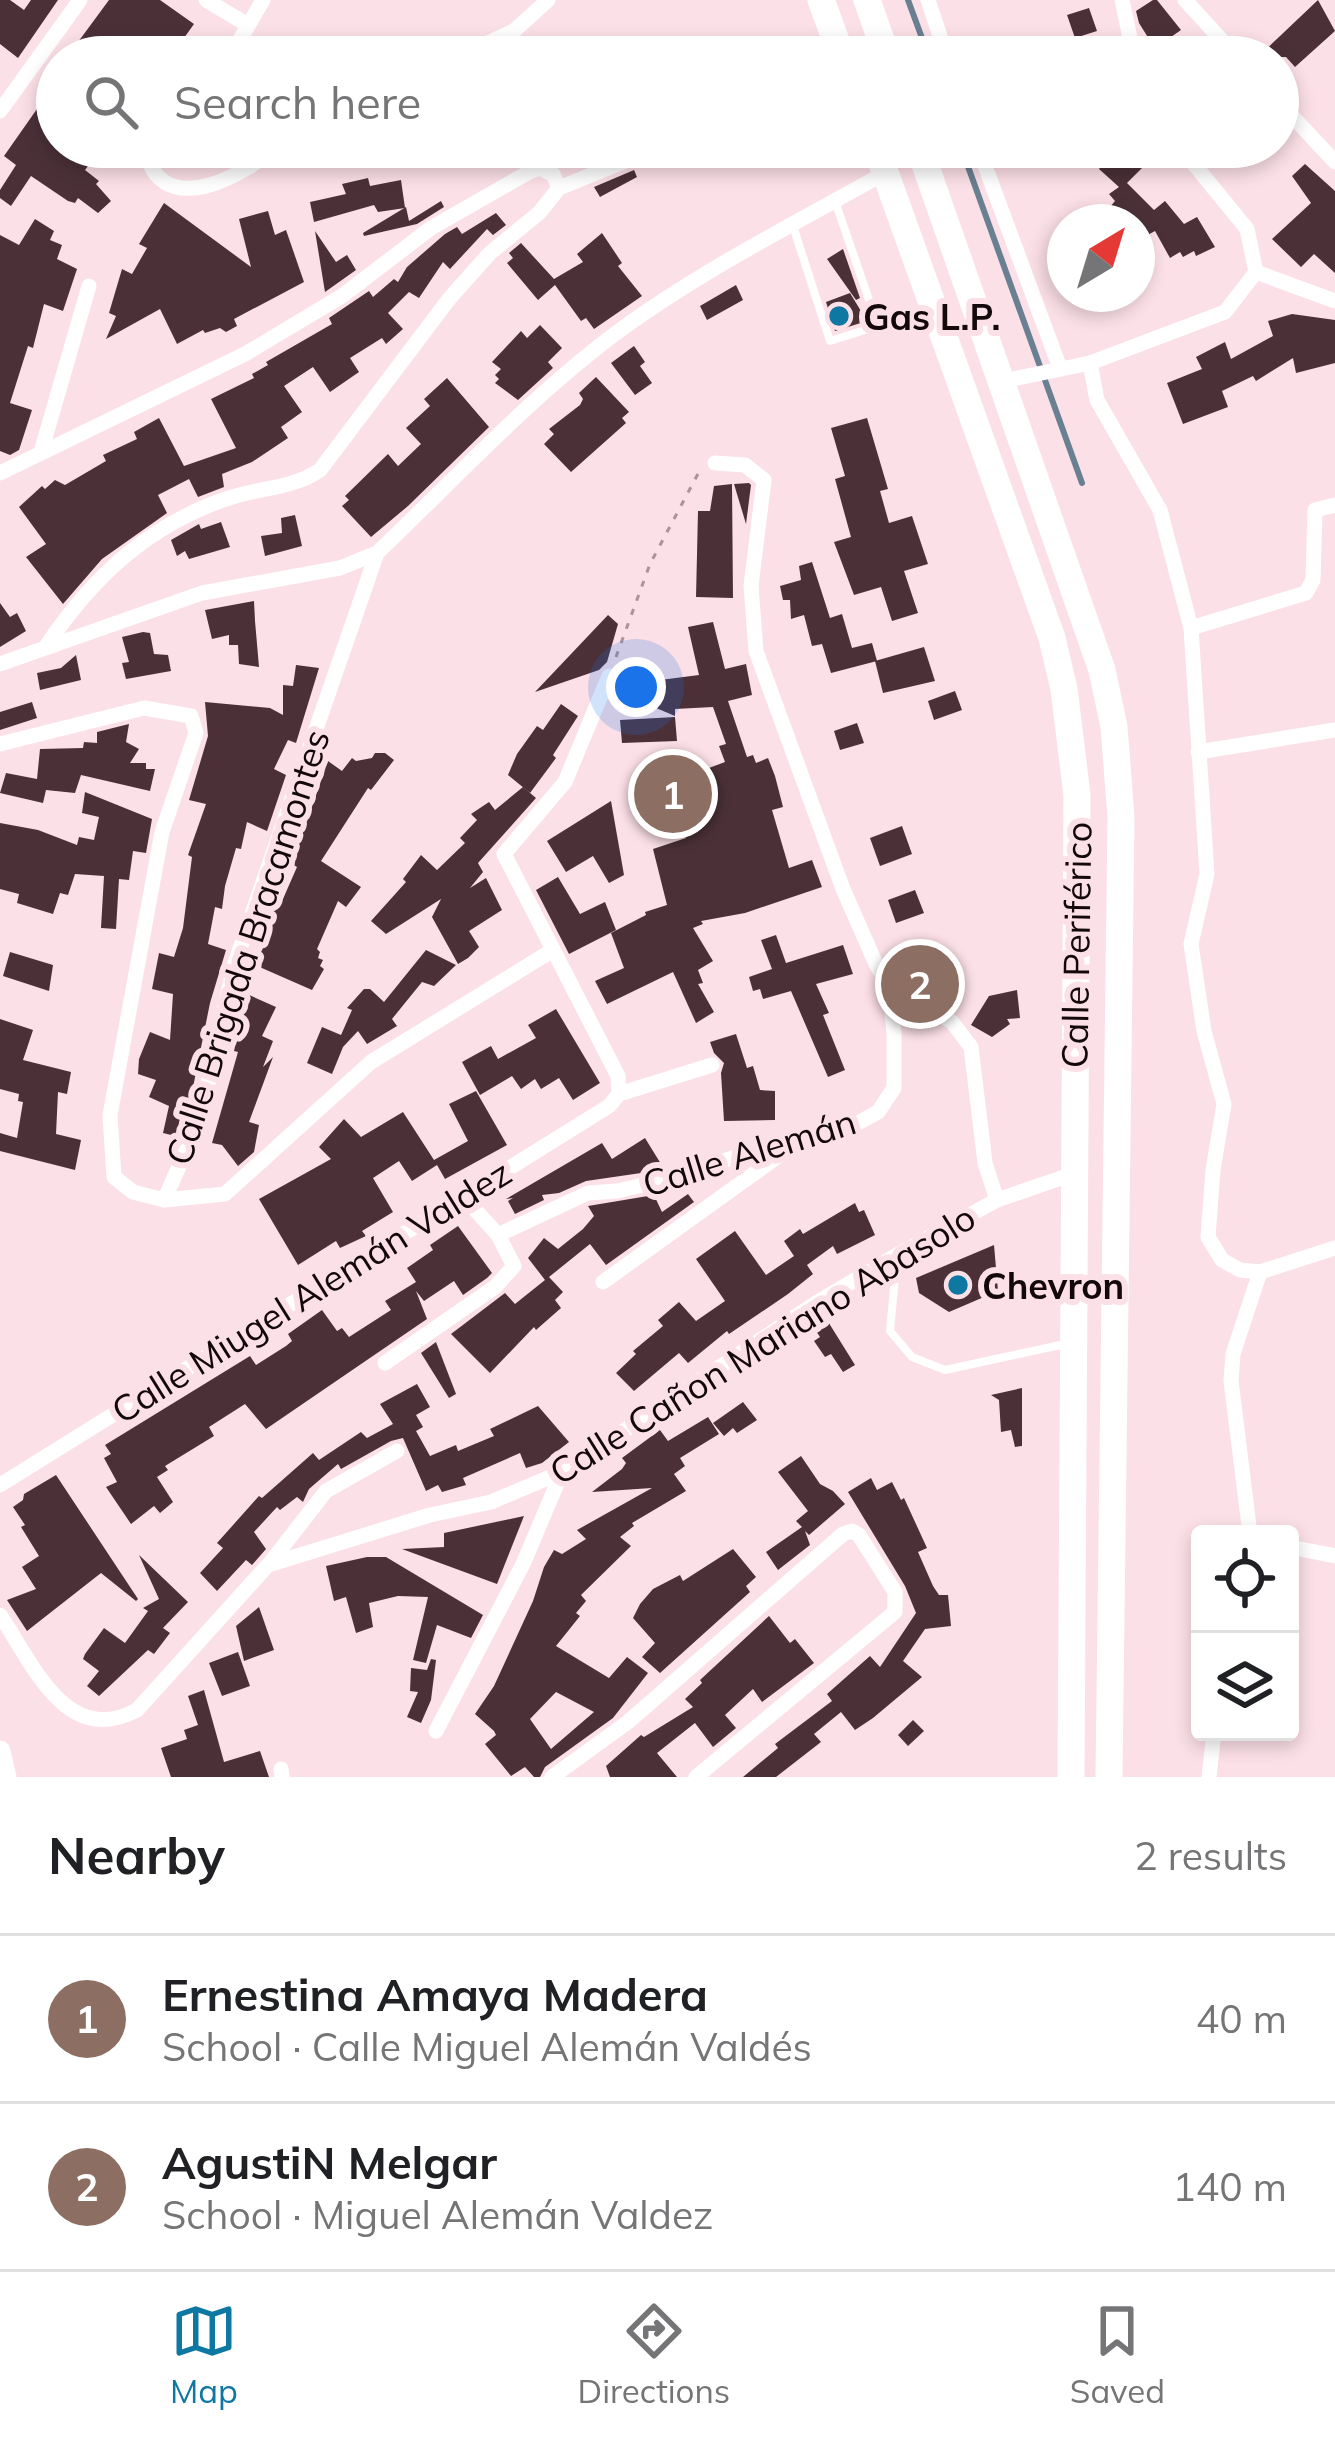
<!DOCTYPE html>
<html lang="en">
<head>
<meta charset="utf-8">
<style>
	body { margin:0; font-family:Mulish,sans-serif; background:#f6f6f6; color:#202124 }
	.controls { position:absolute; right:36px; bottom:36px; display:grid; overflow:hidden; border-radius:12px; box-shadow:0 6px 18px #0003 }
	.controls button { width:108px; height:108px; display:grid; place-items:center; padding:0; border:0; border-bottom:3px solid #e0e0e0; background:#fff; color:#202124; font:60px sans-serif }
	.compass { position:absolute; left:1047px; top:204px; width:108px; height:108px; border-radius:50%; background:#fff; box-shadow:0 6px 18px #0003; rotate:38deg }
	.you { position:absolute; left:636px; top:687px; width:42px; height:42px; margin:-30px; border:9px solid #fff; border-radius:50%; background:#1a73e8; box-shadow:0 0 0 18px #1a73e833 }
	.badge { display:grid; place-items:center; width:78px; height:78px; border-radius:50%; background:#0e78a3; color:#fff; font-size:39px; font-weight:700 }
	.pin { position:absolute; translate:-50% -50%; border:6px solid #fff; box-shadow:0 3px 12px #0006 }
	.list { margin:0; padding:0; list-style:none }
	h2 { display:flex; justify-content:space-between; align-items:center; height:156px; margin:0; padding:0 48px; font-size:51px }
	h2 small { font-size:39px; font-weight:400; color:#757577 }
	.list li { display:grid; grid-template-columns:78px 1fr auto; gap:36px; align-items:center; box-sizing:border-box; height:168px; padding:0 48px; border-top:3px solid #e0e0e0 }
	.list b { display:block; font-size:45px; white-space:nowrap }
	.list p { margin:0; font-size:39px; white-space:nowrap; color:#757577 }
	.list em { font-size:39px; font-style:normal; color:#757577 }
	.icon { flex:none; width:66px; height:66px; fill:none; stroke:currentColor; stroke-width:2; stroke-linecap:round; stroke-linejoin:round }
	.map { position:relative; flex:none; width:1335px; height:1777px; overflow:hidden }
	.search { position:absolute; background:#fff; box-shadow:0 6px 18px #0003; left:36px; right:36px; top:36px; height:132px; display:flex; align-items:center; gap:30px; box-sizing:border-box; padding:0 42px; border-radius:66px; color:#757577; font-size:45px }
	.sheet { height:492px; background:#fff }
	nav { display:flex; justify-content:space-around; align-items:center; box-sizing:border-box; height:168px; border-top:3px solid #e0e0e0; background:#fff; font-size:33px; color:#757577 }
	nav a { display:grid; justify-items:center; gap:6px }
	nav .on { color:#0e78a3 }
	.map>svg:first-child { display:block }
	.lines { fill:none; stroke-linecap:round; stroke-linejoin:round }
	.stream { stroke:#688091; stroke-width:6 }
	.building { fill:#4b3038; fill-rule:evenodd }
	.path { stroke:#aa949a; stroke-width:3; stroke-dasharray:6 9; stroke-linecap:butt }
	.lane { stroke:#fff; stroke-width:8 }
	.street { stroke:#fff; stroke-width:15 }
	.secondary { stroke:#fff; stroke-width:21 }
	.highway { stroke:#fff; stroke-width:27 }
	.poi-dot { fill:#0e78a3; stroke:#fce0e7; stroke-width:4.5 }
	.labels { text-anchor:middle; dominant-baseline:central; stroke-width:12; stroke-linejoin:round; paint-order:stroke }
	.poi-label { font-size:36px; font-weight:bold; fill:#13080b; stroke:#fce0e7; text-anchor:start }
	.street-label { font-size:36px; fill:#13080b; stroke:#fce0e7 }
</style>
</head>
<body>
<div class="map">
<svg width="1335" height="1777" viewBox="0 0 1335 1777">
	<rect width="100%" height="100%" fill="#fce0e7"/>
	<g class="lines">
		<g class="stream">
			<polyline points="908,0 929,57"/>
			<polyline points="961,147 1082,483"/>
		</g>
	</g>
	<g class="building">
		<polygon points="0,0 10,0 24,10 31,0 58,0 18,58 0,44"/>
		<polygon points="109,0 160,0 194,24 179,45 196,57 67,57"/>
		<polygon points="1153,0 1157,0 1181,30 1171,37 1179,46 1168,57 1148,57 1144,42 1149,39 1139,23 1136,11"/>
		<polygon points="1318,0 1335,31 1295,67 1286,57 1258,57"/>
		<polygon points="1089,8 1097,31 1075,38 1067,15"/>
		<polygon points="57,89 57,147 102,147 85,170 99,181 96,184 111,201 98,213 78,198 75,203 68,201 31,176 11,206 0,198 0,190 16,165 4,156 44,99 47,102"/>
		<polygon points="1115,147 1131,147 1147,163 1127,183 1154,210 1165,201 1184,224 1197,217 1215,247 1196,256 1194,251 1183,257 1180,252 1170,258 1155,231 1144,237 1137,229 1137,222 1125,222 1110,207 1115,201 1109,194 1119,187 1099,169"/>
		<polygon points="1305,164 1335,191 1335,273 1314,254 1301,267 1272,239 1311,203 1292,176"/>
		<polygon points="634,170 637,177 600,197 594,187"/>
		<polygon points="368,178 370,186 401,180 405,208 378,212 374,205 314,222 310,202 346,194 342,184"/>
		<polygon points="441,201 444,207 417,224 364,236 363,233 406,207 409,221"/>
		<polygon points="164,203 251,267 239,219 268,211 275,235 286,230 304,282 234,319 237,326 226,332 220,328 205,333 203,330 177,344 160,309 106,339 116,316 109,313 122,269 132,274 147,248 139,244"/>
		<polygon points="496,213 506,225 493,235 487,229 450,269 443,262 419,298 409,292 388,313 403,329 386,344 382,338 350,358 359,372 330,392 313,367 284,386 302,412 281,427 288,438 252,462 222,474 224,487 198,497 189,479 158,495 167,513 102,559 63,604 26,557 46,544 19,507 42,486 45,489 55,480 65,485 106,461 103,455 137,439 134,432 159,418 184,466 236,448 211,399 254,378 252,374 268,365 266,362 332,324 329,318 369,291 373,297 394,279 398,282 407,267 445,234 457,227 462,234"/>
		<polygon points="35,219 54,231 50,240 62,245 57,259 77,269 63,311 44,304 33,348 28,346 10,403 32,410 19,450 10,455 0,451 0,235 19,245"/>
		<polygon points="315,231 336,262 347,255 356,270 325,292"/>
		<polygon points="602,233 622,263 618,266 642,296 594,329 586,318 581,321 555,285 538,300 507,263 513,258 509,253 521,243 554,279 583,262 577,254"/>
		<polygon points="843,249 860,298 856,300 827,259"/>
		<polygon points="736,285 743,300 707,320 700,306"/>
		<polygon points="850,293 867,321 835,331 826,302"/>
		<polygon points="1292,314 1335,320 1335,363 1296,373 1293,358 1256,381 1253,376 1222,391 1228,407 1183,424 1167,383 1202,369 1196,357 1225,342 1231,359 1273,336 1268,321"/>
		<polygon points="540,325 562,348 548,362 553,368 518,400 495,383 499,379 495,375 501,369 492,362 521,331 527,338"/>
		<polygon points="634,346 645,362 640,366 652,383 635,395 611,363"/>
		<polygon points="596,377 629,412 622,418 626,423 571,472 544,444 554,434 549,429 580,405 583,399 579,393"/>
		<polygon points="447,378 489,427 408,506 371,537 342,506 349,500 345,496 388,454 398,466 421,444 406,428 430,406 424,399"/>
		<polygon points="867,418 888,489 880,491 889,523 912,516 928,564 904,571 918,613 892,621 881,587 854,595 834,542 851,537 835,479 845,476 831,428"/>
		<polygon points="749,483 751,485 746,524 734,484"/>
		<polygon points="732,484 733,598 696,597 698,511 710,511 714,486"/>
		<polygon points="295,515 302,546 265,556 261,536 282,533 281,518"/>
		<polygon points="221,522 230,547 189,559 185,551 177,556 171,540 199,524 201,529"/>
		<polygon points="812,562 830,618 842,614 852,648 872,643 877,661 831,673 822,644 812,646 804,615 791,619 790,600 783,600 780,586 801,580 799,566"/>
		<polygon points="254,601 255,621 259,667 239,664 238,645 229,645 229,635 212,639 205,610"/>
		<polygon points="0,603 10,617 17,613 26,631 0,647"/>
		<polygon points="608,615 618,624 607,662 599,670 535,692"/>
		<polygon points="713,622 725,669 746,664 752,695 728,701 747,757 753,755 756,763 768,758 775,776 783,807 772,810 789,868 812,860 822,887 745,913 701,921 703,924 693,928 713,961 698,970 703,983 698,984 714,1012 696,1023 673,972 607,1004 595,981 624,968 611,933 646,915 645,912 667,905 653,849 686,838 679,815 692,812 683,780 710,773 709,768 725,762 719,746 726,744 713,707 675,709 675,716 616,691 618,687 637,683 699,675 688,627"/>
		<polygon points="143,632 150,633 154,654 168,655 171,671 126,679 122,663 129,662 122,637"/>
		<polygon points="924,647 935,681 883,693 875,661"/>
		<polygon points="76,655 81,680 40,690 37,673 61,668"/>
		<polygon points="296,665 319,668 296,743 288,740 274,769 286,775 267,831 247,822 241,849 236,848 225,886 222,909 215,907 208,944 226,950 210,1003 186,1122 179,1137 163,1133 169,1106 149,1097 156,1080 138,1074 139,1059 150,1032 170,1040 173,994 152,989 159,953 174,957 183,928 192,857 188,855 206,804 189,800 208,736 205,702 270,708 283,715 283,685 293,686"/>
		<polygon points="955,691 962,710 934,720 928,701"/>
		<polygon points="32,702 37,718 0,730 0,712"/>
		<polygon points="561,704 578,716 553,755 556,758 530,793 508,775 517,754 537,726 543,730"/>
		<polygon points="675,717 677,741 622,743 620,720"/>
		<polygon points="857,723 864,743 840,750 834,731"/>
		<polygon points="129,724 126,742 139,749 130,763 146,763 146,769 155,769 150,791 81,775 75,793 46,790 43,803 0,793 6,773 37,779 40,749 83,748 84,742 97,743 97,732"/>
		<polygon points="375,753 385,753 394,760 371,790 368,788 321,861 361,887 346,907 338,901 317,949 320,952 318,958 323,960 320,966 324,969 312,990 255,965 271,931 266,928 275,907 279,908 297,867 292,864 328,761 342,771 352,758 356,761 372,758"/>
		<polygon points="523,787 536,798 478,863 483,872 470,888 486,878 502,910 469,931 479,947 468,958 458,964 432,917 441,899 386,934 371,921 406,882 403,879 421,855 437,870 465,843 460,838 477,820 471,814 489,802 495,810"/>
		<polygon points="85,792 152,819 146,853 133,851 129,880 119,879 116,929 101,928 104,876 75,874 68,895 60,893 53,914 17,903 19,894 0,889 0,823 38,830 77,845 79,837 94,840 99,817 82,813"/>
		<polygon points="611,801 624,875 609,883 593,856 566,872 547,841"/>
		<polygon points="902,826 912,854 880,866 870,838"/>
		<polygon points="558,877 580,914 605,902 616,930 569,954 536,890"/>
		<polygon points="915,890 924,913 896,923 888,900"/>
		<polygon points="776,935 786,963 843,945 853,974 816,984 829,1013 823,1015 845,1070 828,1077 791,991 763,999 760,989 753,991 749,977 772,969 761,940"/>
		<polygon points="426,950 456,965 434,986 422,982 392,1019 397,1026 367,1044 358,1031 343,1047 332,1074 307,1063 322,1027 341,1035 352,1010 347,1008 364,989 370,989 384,1002"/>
		<polygon points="10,952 53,965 49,991 3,976"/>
		<polygon points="1017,990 1020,1018 1007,1019 1010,1024 992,1037 971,1025 989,996"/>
		<polygon points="247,994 276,1007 262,1036 273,1041 263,1067 273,1057 249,1122 259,1125 254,1152 238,1166 222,1145 212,1143 238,1052 234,1051"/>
		<polygon points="556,1009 600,1083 573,1100 559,1078 541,1089 535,1079 521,1089 512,1076 480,1095 462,1062 491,1046 498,1059 536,1038 528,1025"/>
		<polygon points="0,1019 33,1030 23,1060 71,1072 67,1094 58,1092 56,1134 81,1140 75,1170 0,1151 0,1133 17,1138 23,1102 18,1101 19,1094 0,1089"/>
		<polygon points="736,1034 747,1068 753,1066 760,1090 775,1091 775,1120 724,1121 721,1073 724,1063 714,1053 710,1042"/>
		<polygon points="476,1091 507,1145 445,1179 437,1165 412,1181 399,1161 373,1178 393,1212 362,1231 366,1236 340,1248 336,1241 298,1265 259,1199 331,1159 319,1147 344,1119 361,1137 403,1112 434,1160 468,1141 449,1104"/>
		<polygon points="645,1138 661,1164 648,1172 586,1181 559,1193 542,1195 544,1200 515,1214 508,1201 513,1198 506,1199 602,1143 612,1159"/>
		<polygon points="688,1194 694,1202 606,1265 590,1244 549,1277 563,1292 555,1300 561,1308 536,1330 534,1327 490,1373 451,1334 505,1293 515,1304 545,1280 528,1258 544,1238 558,1249 583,1229 594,1216 588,1206 654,1195 662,1212"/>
		<polygon points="855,1203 859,1212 864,1210 875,1235 837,1254 833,1246 807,1265 813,1274 788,1294 729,1334 727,1331 688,1363 679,1353 634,1391 616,1373 636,1354 633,1351 663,1326 658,1320 679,1302 696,1321 725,1301 696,1259 735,1231 766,1275 794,1256 784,1241 800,1229 803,1234"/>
		<polygon points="458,1226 492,1273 487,1278 463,1295 454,1281 424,1301 416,1291 427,1319 266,1429 245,1404 209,1427 214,1436 165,1466 168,1470 157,1477 173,1502 160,1513 154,1506 131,1524 106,1487 117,1482 104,1458 111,1454 105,1445 250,1356 256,1365 286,1346 292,1341 288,1334 322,1310 337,1331 342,1328 349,1337 391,1310 385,1301 416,1282 407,1268 433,1250 430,1245"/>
		<polygon points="994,1245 998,1291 949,1312 919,1293 916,1278"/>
		<polygon points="827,1320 855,1365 843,1372 831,1354 825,1357 814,1341 820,1337 814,1328"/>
		<polygon points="436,1342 456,1394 449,1398 421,1353"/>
		<polygon points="417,1384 430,1407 416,1415 423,1427 416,1431 430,1456 456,1445 458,1451 494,1436 490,1429 538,1406 569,1442 542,1463 526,1468 520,1453 463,1478 466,1485 442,1492 438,1485 426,1491 403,1438 391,1441 341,1469 338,1464 309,1489 303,1502 297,1497 280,1510 277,1507 254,1532 266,1549 252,1565 246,1560 217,1591 200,1573 223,1548 217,1543 259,1496 262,1498 313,1453 319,1460 361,1432 367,1438 393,1424 380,1404"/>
		<polygon points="1022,1388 1022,1446 1015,1447 1011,1430 1001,1432 999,1400 991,1395"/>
		<polygon points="743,1402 757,1420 737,1433 733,1428 724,1436 713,1423"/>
		<path d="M708,1417L719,1434L680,1458L685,1466L674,1474L686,1491L632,1523L634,1526L620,1537L631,1546L581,1595L586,1601L576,1613L580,1616L556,1646L609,1678L627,1657L648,1673L613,1718L545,1767L540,1777H534L525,1767L511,1776L485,1744L496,1735L494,1731L475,1714L494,1686L533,1601L544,1567L554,1550L562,1554L586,1539L577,1530L652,1488L592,1492L622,1469L626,1463L622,1458L660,1430L668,1441ZM556,1692L594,1712L551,1749L530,1719Z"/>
		<polygon points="801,1456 820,1484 833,1491 845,1504 809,1535 805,1531 810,1545 778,1570 766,1552 802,1527 796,1521 808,1511 778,1472"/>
		<polygon points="56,1475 138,1599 136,1601 101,1573 27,1631 7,1600 36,1589 22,1567 39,1556 21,1527 25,1525 13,1507 23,1500 24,1494"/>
		<polygon points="871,1478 877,1490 892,1482 901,1500 904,1498 927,1548 918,1552 933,1586 939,1595 948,1595 951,1626 925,1629 903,1661 922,1677 873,1718 855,1730 841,1712 814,1734 821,1742 776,1777 743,1777 778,1748 775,1744 832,1701 827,1694 870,1656 880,1667 916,1613 905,1586 848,1492"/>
		<polygon points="524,1516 497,1584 402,1549 444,1547 444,1533"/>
		<polygon points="733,1549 756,1577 746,1586 750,1592 660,1673 642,1657 655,1643 633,1618 640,1604 653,1589 680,1575 683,1581"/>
		<polygon points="139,1555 188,1602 163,1628 170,1633 154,1654 148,1650 99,1696 87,1686 99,1671 83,1659 85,1654 104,1628 125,1643 148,1611 143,1608 159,1599"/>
		<polygon points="367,1557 386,1557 483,1615 471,1638 437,1625 426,1663 413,1660 428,1597 398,1596 369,1603 373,1627 356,1633 346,1597 334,1601 326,1566"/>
		<polygon points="259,1607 274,1650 244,1661 236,1626"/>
		<polygon points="769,1616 790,1643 795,1639 814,1663 762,1702 753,1689 725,1715 736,1728 713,1747 695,1723 657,1753 677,1777 610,1777 606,1766 641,1735 644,1737 693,1707 685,1699 702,1683 700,1680"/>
		<polygon points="238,1652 250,1686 222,1696 209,1663"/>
		<polygon points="431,1659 436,1660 431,1700 421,1723 407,1717 418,1692 410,1691 411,1668 427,1670"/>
		<polygon points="204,1690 224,1762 260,1751 269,1777 171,1777 161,1748 187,1739 184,1730 198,1725 188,1696"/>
		<polygon points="913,1720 924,1731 908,1746 898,1735"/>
	</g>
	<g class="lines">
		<polyline class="path" points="616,657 650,564 700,470"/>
		<g class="lane">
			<polyline points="793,226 830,341 878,326 835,201"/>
			<polyline points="897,1256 890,1331 912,1357 945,1370 1065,1344"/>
		</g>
		<g class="street">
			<polyline points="206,0 248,25"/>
			<polyline points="928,0 947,57"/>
			<polyline points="1122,0 1134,57"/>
			<polyline points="1185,0 1237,57"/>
			<polyline points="230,57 263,0"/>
			<polyline points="457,57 514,31 548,0"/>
			<polyline points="1278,101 1335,162"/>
			<polyline points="0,111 80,0"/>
			<path d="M160,147L150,164C172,215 248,174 274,147"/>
			<polyline points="978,147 1060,368"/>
			<polyline points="1180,147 1247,229 1256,272"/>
			<polyline points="1256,272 1335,301"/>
			<polyline points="1090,363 1097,400 1160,510 1191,628 1207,874 1191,944 1204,1031 1224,1104 1213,1170 1208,1237 1222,1260 1240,1270 1260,1272 1335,1248"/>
			<polyline points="1003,381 1090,363 1225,312 1256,272"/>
			<polyline points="41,452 89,286"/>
			<polyline points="715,463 745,465 764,480 751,586 756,651 843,889 876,964 889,985 952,1022 971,1047 985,1163 997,1200"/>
			<polyline points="0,473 245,354 342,296 431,228 529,172 539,168 553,174 559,188"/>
			<polyline points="1191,628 1306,593 1313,580 1315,510 1335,505"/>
			<path d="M47,645C94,575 151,523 232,497C263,487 292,489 320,470L449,299L490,253L539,213L559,188L640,155"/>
			<path d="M0,664L202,593L340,568L377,553C457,477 534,393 623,328C705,269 797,222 885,173"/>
			<polyline points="609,676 565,782 504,854 618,1076 619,1094"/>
			<polyline points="0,744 144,708 191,716 196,733 162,832 110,1115 114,1177 133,1192 164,1200 225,1194 371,1062 553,950"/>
			<polyline points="1198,752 1335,730"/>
			<polyline points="164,1200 200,1120 234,966 377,553"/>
			<polyline points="498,1235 588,1193 617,1191 678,1177 763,1147 793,1145 847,1129 878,1112 894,1088 894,1033 889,985"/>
			<polyline points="603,1282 791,1147"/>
			<polyline points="385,1363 495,1287 514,1266 498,1235 462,1195"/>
			<polyline points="0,1485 609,1106 619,1094 712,1065"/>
			<polyline points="1250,1534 1231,1381 1233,1354 1260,1272"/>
			<polyline points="1290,1547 1335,1556"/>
			<polyline points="270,1563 326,1491 397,1451"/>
			<path d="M0,1615C33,1664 66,1748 137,1710L268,1565L430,1515L491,1502L562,1472L816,1303L897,1255L997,1200L1073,1174"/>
			<polyline points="436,1731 523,1564 562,1472"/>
			<polyline points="281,1769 282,1777"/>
			<polyline points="552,1777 628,1722 843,1534 852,1531 859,1535 895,1592 895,1612 696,1777"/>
			<polyline points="1209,1777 1214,1732"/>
		</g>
		<polyline class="secondary" points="0,1751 6,1777"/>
		<g class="highway">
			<polyline points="821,0 842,57"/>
			<polyline points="867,0 887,57"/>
			<polyline points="876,147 1052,638 1064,689 1077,795 1071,1777"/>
			<polyline points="919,147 1102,670 1114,727 1121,817 1109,1777"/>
		</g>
	</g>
	<g class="poi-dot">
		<circle cx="839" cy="316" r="12"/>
		<circle cx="958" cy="1285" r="12"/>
	</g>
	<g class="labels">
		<g class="poi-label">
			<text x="863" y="316">Gas L.P.</text>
			<text x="982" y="1285">Chevron</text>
		</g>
		<g class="street-label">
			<text transform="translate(1076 945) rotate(-89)">Calle Periférico</text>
			<text transform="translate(247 947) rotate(-72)">Calle Brigada Bracamontes</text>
			<text transform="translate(749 1152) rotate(-17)">Calle Alemán</text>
			<text transform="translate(311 1291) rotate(-32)">Calle Miugel Alemán Valdez</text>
			<text transform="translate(762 1344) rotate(-32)">Calle Cañon Mariano Abasolo</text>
		</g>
	</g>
</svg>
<div class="controls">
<button><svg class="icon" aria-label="locate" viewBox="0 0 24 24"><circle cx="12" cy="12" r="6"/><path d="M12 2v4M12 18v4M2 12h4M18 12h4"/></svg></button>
<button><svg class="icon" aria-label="layers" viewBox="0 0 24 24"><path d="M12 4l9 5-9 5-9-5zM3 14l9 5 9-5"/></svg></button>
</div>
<svg class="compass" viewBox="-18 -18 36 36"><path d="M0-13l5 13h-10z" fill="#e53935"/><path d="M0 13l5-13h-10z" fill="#757577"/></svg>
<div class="you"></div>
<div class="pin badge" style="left:673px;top:794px;background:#8d6e63">1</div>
<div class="pin badge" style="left:920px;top:984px;background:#8d6e63">2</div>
<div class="search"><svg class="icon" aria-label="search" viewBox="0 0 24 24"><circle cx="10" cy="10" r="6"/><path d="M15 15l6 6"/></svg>Search here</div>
</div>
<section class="sheet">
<h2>Nearby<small>2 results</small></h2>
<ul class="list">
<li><span class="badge" style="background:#8d6e63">1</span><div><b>Ernestina Amaya Madera</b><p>School · Calle Miguel Alemán Valdés</p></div><em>40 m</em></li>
<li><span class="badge" style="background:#8d6e63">2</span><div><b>AgustiN Melgar</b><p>School · Miguel Alemán Valdez</p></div><em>140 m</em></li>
</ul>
</section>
<nav>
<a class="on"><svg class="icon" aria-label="map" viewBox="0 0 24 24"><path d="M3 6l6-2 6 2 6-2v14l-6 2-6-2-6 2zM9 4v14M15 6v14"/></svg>Map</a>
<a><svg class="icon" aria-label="directions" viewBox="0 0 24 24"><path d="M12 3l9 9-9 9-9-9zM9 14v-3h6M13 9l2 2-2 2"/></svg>Directions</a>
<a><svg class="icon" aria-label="saved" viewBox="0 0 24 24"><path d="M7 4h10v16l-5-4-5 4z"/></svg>Saved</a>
</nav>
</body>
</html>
